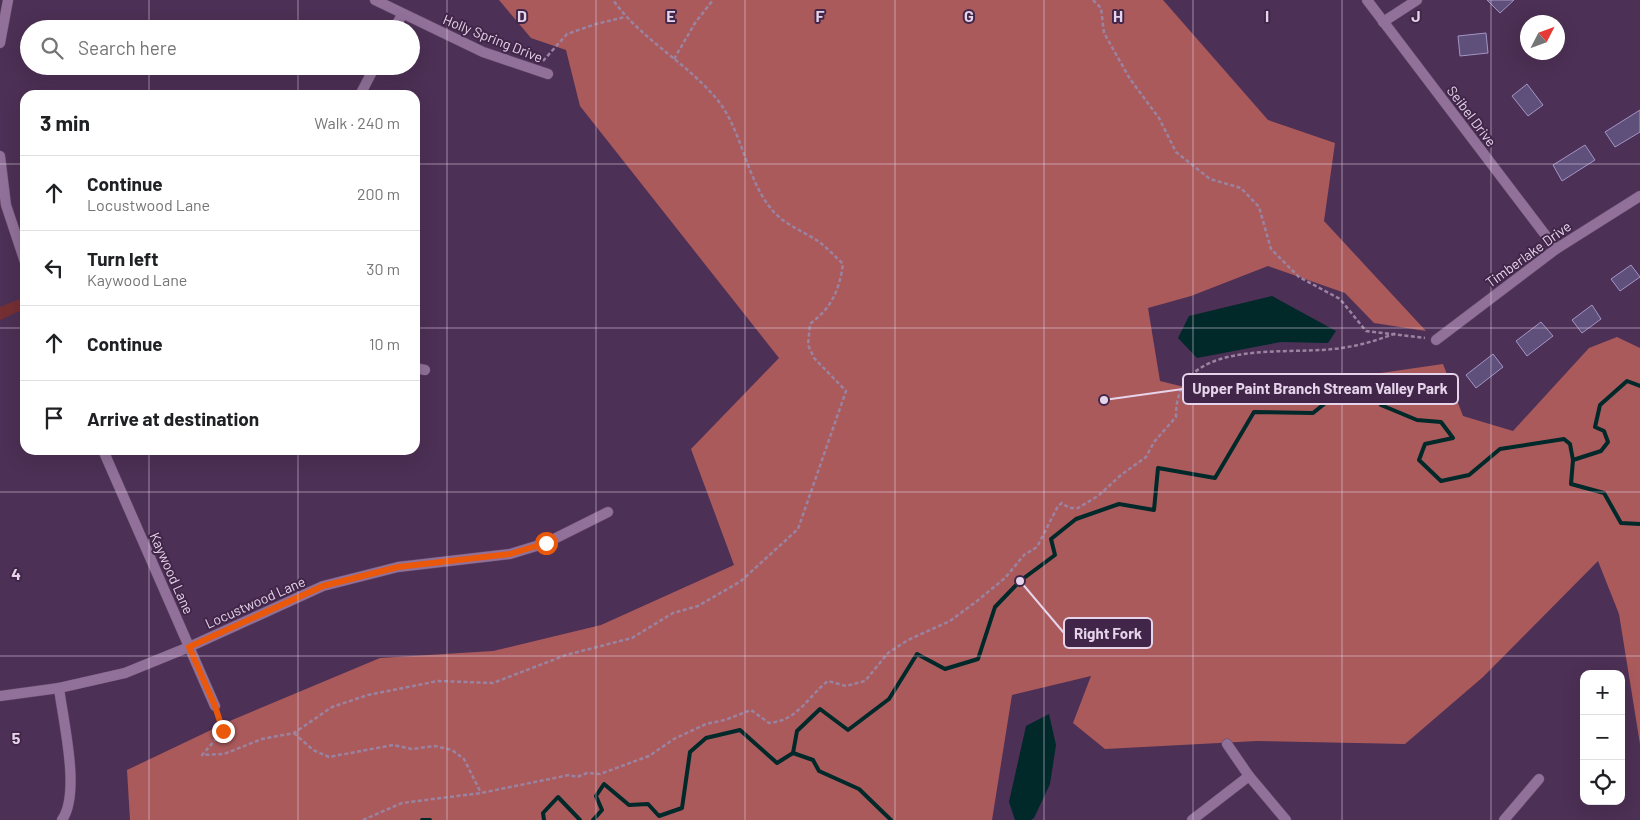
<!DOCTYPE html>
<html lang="en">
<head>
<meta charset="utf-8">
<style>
	body { margin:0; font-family:Barlow,sans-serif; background:#f2f2f2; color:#202124 }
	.controls { position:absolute; right:15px; bottom:15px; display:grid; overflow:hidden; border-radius:10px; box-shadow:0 5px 20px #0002 }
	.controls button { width:45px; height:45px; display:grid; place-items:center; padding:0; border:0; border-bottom:1px solid #e0e0e0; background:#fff; color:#202124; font:25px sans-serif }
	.compass { position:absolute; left:1520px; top:15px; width:45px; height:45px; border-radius:50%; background:#fff; box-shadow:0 5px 20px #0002; rotate:48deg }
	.stop { position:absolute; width:15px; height:15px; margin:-11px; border:4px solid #ea580c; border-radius:50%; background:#fff }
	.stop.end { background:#ea580c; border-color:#fff; box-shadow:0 1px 5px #0008 }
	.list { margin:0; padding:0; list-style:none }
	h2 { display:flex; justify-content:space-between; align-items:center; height:65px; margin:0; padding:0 20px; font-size:21px }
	h2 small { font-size:16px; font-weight:400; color:#757577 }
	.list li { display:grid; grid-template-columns:32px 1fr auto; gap:15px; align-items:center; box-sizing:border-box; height:75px; padding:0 20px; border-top:1px solid #e0e0e0 }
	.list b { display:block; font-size:19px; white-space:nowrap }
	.list p { margin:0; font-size:16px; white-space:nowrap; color:#757577 }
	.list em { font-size:16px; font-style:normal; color:#757577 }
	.icon { flex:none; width:28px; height:28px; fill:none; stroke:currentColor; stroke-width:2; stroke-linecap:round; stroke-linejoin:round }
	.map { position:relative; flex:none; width:1640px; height:820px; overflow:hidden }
	.search { position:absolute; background:#fff; box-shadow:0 5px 20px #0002; left:20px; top:20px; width:400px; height:55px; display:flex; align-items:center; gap:12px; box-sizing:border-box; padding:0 18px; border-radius:28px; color:#757577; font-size:19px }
	.panel { position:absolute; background:#fff; box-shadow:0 5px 20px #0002; left:20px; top:90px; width:400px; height:365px; border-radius:15px }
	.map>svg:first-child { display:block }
	.green { fill:#752f33 }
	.forest { fill:#ab5a5c }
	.water { fill:#01292a }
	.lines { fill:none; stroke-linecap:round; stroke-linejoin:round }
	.stream { stroke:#01292a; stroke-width:4 }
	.building { fill:#5e4f7b; stroke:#a495c5 }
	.street-casing { stroke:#654c6b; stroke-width:11 }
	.path { stroke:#9a83a0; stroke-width:2.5; stroke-dasharray:4 2.5; stroke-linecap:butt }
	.street { stroke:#91719a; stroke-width:10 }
	.route { stroke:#ea580c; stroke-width:6 }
	.grid { fill:none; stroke:#e5d4ea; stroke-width:1; stroke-opacity:0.55 }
	.labels { text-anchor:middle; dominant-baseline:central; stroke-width:4; stroke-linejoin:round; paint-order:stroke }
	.street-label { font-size:14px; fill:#e5d4ea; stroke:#42264a }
	.grid-label { font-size:16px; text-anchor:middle; font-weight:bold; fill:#e5d4ea; stroke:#42264a; stroke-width:4; stroke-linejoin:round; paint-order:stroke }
	.leader { fill:none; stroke:#e5d4ea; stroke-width:2 }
	.callout-dot { fill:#e5d4ea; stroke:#42264a; stroke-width:2 }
	.callout { fill:#42264a; stroke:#e5d4ea; stroke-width:2 }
	.callout-label { font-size:15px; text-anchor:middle; font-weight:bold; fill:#e5d4ea }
</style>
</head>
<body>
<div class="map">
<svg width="1640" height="820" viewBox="0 0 1640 820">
	<rect width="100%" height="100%" fill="#4d3055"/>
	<polygon class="green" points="20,299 24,309 0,320 0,307"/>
	<polygon class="forest" points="499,0 1163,0 1268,120 1335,143 1324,221 1426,331 1374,323 1345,293 1268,266 1191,296 1148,308 1160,381 1221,396 1443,364 1463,416 1513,431 1589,348 1617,337 1640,348 1640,744 1619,614 1598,561 1483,677 1405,744 1257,741 1105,749 1073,723 1091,676 1012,695 992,820 130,820 127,770 232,720 380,658 493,651 601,625 734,565 691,449 779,358 580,106 566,50 531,38"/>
	<g class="water">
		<polygon points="1272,296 1336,331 1328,343 1281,342 1197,358 1178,338 1189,316"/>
		<polygon points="1049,714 1056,745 1050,784 1034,818 1031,820 1015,820 1009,802 1026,726"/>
	</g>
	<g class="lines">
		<g class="stream">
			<polyline points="1573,460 1601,451 1608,442 1604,431 1595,427 1600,405 1627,381 1640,386"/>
			<polyline points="793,753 813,760 819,771 859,789 891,820"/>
			<polyline points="422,820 430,820"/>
			<polyline points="544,820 543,813 558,797 580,820"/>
			<polyline points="593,820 602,810 596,796 604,784 629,805 648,804 659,816 682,808 690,752 706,738 740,730 777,763 793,753 797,731 820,709 848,730 889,699 917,654 945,669 978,659 995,607 1020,581 1055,555 1051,539 1076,519 1119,504 1154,510 1158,468 1215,478 1254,412 1313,413 1344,388 1369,387 1381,405 1417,420 1441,422 1453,438 1425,444 1419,460 1441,481 1469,475 1500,449 1564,439 1570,444 1573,460 1571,484 1604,493 1621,523 1640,524"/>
		</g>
	</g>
	<g class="building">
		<polygon points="1487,0 1514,0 1500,13"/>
		<polygon points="1486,33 1488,53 1460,56 1458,36"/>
		<polygon points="1527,84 1543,105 1528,116 1512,96"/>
		<polygon points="1640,110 1640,132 1615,147 1605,132"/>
		<polygon points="1585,145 1595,160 1562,181 1553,165"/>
		<polygon points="1631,265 1640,277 1620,291 1611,279"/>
		<polygon points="1592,305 1601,319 1582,333 1572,320"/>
		<polygon points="1541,322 1553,336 1527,356 1516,341"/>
		<polygon points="1493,354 1503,367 1476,388 1466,375"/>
	</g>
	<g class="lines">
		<g class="street-casing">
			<g id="street">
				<polyline points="375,0 483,52 548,74"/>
				<polyline points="1367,0 1556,249"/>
				<polyline points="1383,22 1417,0"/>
				<polyline points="394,29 402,15"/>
				<polyline points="0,43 8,0"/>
				<polyline points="360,95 375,66"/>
				<polyline points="0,156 6,205 25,262"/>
				<polyline points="1436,340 1556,249 1640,196"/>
				<polyline points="415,368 425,370"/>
				<polyline points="103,450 215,706"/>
				<path d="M59,688C63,721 81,793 62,820"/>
				<polyline points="0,696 59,688 125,673 189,647 323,586 398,567 510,554 546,543 608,512"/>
				<polyline points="1227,744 1249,776 1286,820"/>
				<polyline points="1192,820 1249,776"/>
				<polyline points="1504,820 1539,779"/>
			</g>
		</g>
		<g class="path">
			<polyline points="1093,0 1101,8 1104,33 1130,79 1159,118 1176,152 1210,179 1241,188 1259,207 1271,249 1299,277 1340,299 1366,331 1425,338"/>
			<polyline points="674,59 695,23 713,0"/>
			<polyline points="543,61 567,34 596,24 625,17"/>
			<path d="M218,715L223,731L202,755L224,754L262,739L294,733L332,707L368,695L438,681L493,683L566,655L632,638L673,613L698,606L741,581L798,529L846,391L814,358L808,345L810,324C832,307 839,291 843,264C835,256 827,248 818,241C804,232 784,224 773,211C745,179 743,129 715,97C684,61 640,38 613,0"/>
			<polyline points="294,733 313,750 329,757 393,745 412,749 435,746 452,750 464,759 481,793"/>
			<path d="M363,820L402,803L481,793L569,775L577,777L587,773L600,774L649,756L674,739L706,724L725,720L751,710L769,723C799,720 807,697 828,681L846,686L865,681L888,653L908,640L950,621L977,601L1005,578L1024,555L1037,547L1058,506L1062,503L1069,508H1078L1098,496L1121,475L1146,457L1154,442L1176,417C1175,338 1280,355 1333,349C1355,347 1376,341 1396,333"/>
		</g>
		<use href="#street" class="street"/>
	</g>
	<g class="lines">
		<polyline class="route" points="223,731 215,706 189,647 323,586 398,567 510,554 546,543"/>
	</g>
	<path class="grid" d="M149,0V29M298,0V29M447,0V820M596,0V820M745,0V820M895,0V820M1044,0V820M1193,0V820M1342,0V820M1491,0V820M149,66V95M298,66V95M0,164H25M415,164H1640M0,328H25M415,328H1640M149,450V820M298,450V820M0,492H1640M0,656H1640"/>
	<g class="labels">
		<g class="street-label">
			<text transform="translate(493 38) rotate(22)">Holly Spring Drive</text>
			<text transform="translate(1472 116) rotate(53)">Seibel Drive</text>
			<text transform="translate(1528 254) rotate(-36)">Timberlake Drive</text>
			<text transform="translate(172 573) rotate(66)">Kaywood Lane</text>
			<text transform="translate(255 602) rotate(-24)">Locustwood Lane</text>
		</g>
	</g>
	<g class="grid-label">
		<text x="522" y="22">D</text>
		<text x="671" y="22">E</text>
		<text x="820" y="22">F</text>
		<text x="969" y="22">G</text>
		<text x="1118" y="22">H</text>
		<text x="1267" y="22">I</text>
		<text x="1416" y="22">J</text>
		<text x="16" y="580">4</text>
		<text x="16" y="744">5</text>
	</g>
	<path class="leader" d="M1104 400L1183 389M1020 581L1064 633"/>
	<g class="callout-dot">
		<circle cx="1104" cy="400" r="5"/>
		<circle cx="1020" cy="581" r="5"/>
	</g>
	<g class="callout">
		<rect x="1183" y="374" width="275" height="30" rx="5"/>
		<rect x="1064" y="618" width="88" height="30" rx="5"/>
	</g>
	<g class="callout-label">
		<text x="1320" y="394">Upper Paint Branch Stream Valley Park</text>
		<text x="1108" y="639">Right Fork</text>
	</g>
</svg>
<div class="controls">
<button>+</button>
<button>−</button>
<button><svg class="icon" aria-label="locate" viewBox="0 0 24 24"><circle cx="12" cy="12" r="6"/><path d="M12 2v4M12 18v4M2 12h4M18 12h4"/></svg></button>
</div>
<svg class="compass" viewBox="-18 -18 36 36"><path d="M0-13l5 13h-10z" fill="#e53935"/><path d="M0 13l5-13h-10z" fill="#757577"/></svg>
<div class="stop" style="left:546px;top:543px"></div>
<div class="stop end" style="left:223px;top:731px"></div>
<div class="search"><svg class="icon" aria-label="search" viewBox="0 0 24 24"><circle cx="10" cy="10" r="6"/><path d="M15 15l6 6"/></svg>Search here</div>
<section class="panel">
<h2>3 min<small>Walk · 240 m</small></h2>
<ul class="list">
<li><svg class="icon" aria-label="ahead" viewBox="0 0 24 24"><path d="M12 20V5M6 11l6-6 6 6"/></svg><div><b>Continue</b><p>Locustwood Lane</p></div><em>200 m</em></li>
<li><svg class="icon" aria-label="left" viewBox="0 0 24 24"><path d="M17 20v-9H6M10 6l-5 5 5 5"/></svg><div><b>Turn left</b><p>Kaywood Lane</p></div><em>30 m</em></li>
<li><svg class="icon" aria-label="ahead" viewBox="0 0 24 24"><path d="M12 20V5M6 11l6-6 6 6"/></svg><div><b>Continue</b></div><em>10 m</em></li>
<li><svg class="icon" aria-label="arrive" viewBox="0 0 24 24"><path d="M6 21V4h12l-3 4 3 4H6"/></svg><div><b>Arrive at destination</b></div></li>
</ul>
</section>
</div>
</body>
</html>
